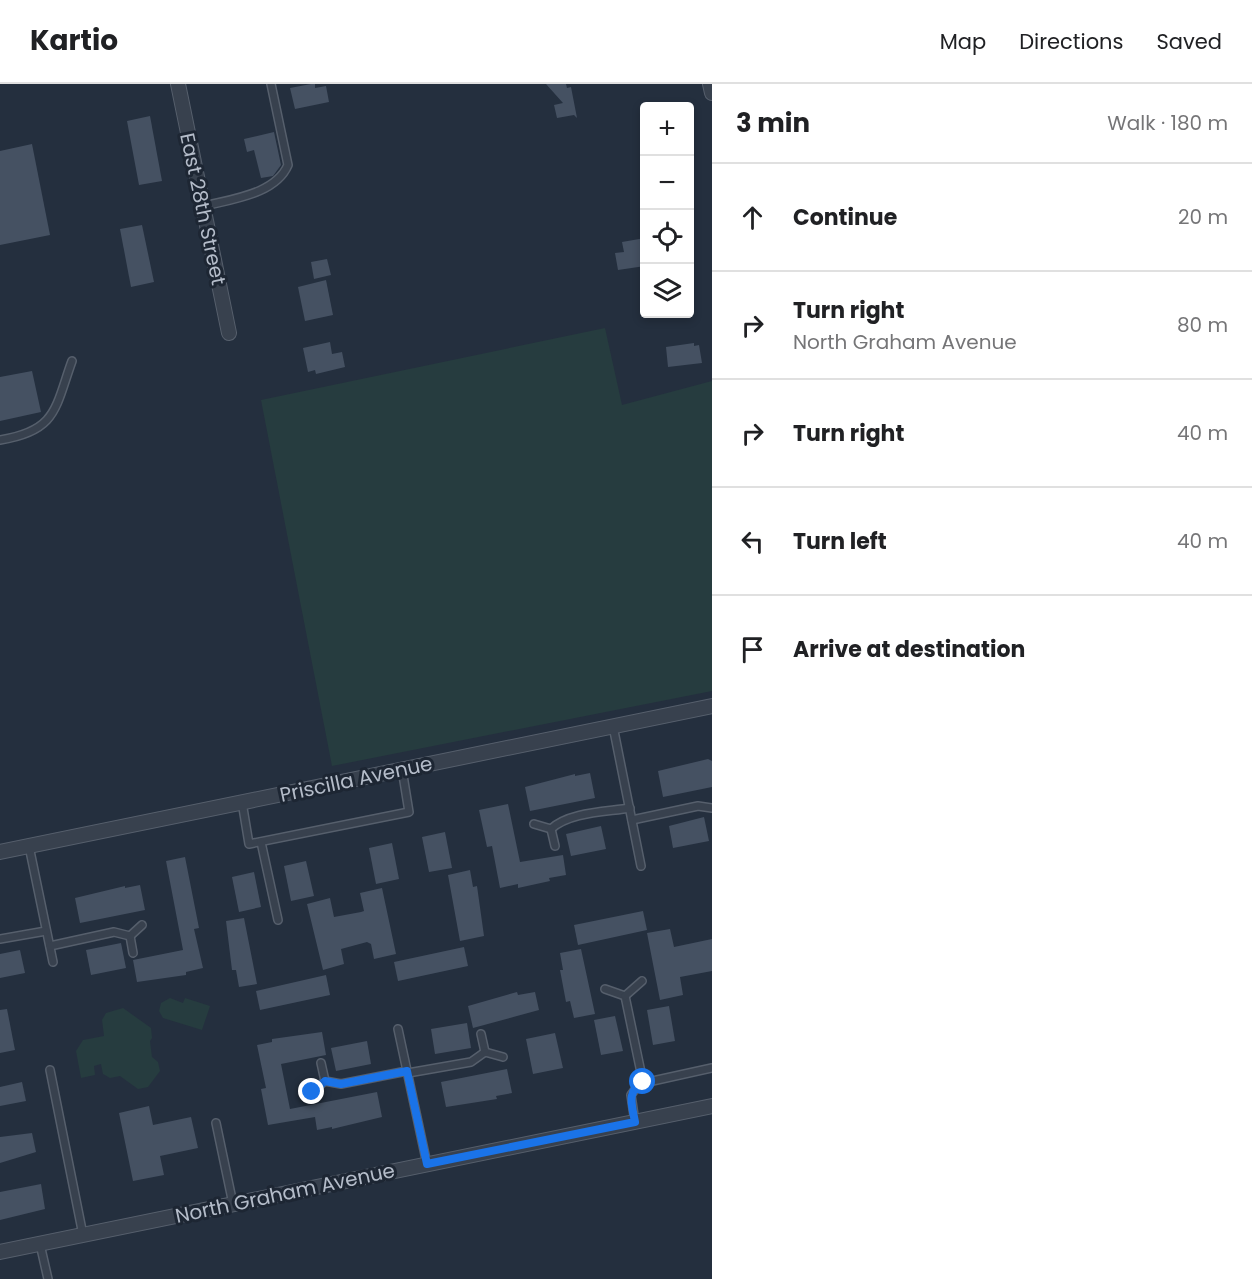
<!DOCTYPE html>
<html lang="en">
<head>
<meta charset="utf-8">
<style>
	body { margin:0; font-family:Poppins,sans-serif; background:#f2f2f2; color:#202124 }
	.controls { position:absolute; right:18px; top:18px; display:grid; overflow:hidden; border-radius:6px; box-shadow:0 3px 9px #0003 }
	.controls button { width:54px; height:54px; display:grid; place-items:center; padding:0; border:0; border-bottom:2px solid #e0e0e0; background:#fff; color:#202124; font:30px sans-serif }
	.stop { position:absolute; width:18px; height:18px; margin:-14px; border:4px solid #1a73e8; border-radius:50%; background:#fff }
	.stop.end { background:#1a73e8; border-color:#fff; box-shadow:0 2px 6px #0008 }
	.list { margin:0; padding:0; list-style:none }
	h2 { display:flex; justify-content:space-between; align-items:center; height:78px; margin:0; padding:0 24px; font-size:26px }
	h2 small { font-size:20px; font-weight:400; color:#757577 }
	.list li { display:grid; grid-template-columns:39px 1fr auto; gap:18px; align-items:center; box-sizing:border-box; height:108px; padding:0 24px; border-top:2px solid #e0e0e0 }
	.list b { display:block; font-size:22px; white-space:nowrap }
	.list p { margin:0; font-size:20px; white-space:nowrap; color:#757577 }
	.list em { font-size:20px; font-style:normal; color:#757577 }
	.icon { flex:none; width:33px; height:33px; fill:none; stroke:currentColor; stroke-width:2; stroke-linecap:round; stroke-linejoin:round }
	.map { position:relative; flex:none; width:712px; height:1195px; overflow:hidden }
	header { display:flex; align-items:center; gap:36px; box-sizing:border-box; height:84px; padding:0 30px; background:#fff; border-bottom:2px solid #e0e0e0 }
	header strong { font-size:28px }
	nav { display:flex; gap:33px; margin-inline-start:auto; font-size:21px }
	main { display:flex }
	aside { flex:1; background:#fff }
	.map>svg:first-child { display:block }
	.green { fill:#263c3f }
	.building { fill:#455162 }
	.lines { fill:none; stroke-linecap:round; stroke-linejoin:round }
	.lane-casing { stroke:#565f6c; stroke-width:10 }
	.street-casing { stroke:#565f6c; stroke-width:16 }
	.lane { stroke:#38414e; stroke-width:7 }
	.street { stroke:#38414e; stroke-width:14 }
	.route { stroke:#1a73e8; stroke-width:8 }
	.labels { text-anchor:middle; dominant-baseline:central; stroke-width:6; stroke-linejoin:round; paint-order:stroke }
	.street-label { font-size:20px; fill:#b4bcc9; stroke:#1d2633 }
</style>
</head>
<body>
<header>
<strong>Kartio</strong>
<nav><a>Map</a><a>Directions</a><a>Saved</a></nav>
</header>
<main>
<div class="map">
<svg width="712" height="1195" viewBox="0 0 712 1195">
	<rect width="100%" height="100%" fill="#242f3e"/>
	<g class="green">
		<polygon points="605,244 622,321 712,297 712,607 332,682 261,316"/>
		<polygon points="170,914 183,919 185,914 210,922 202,946 163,934 159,927 161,919"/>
		<polygon points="123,924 151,944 152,954 150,957 152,973 158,978 160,987 148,1003 138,1005 120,992 110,994 103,990 101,980 94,982 95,991 81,994 76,967 83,956 104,952 102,936 106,929"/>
	</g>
	<g class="building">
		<polygon points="311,0 315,0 315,4 326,2 329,18 295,25 290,4"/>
		<polygon points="546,0 566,0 567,4 571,3 577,34 574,31 557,34 554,21 563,19"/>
		<polygon points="150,32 162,97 139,101 127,37"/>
		<polygon points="274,48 281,81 273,92 261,94 254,66 247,68 244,55"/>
		<polygon points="32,60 50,151 0,161 0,67"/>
		<polygon points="142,141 154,198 131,203 120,145"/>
		<polygon points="645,154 645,182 618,186 615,169 624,168 622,158"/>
		<polygon points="327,175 331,191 314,195 311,178"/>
		<polygon points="326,196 333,231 305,237 298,203"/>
		<polygon points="330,258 332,270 342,268 345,283 316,290 315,286 308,288 303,264"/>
		<polygon points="694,259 694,262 699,261 702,279 668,283 666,263"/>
		<polygon points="32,287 41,328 0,337 0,293"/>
		<polygon points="708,675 712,677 712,703 663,713 658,687"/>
		<polygon points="590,689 595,714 530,727 525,703 575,690 575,692"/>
		<polygon points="508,720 520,778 563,771 566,791 549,794 550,797 518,804 518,800 500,804 492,762 487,763 479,726"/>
		<polygon points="704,733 709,757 673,764 669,742"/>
		<polygon points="601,742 606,765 571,772 566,750"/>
		<polygon points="445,748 452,784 429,788 422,753"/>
		<polygon points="392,759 399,795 376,800 369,764"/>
		<polygon points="185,773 199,844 194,845 203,884 186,888 186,891 137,898 133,876 183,866 166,777"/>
		<polygon points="306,777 314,812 291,817 284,782"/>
		<polygon points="470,786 473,803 477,802 484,852 460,857 448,791"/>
		<polygon points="254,788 261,823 239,828 232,793"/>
		<polygon points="140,801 145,826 80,839 75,814 125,802 125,804"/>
		<polygon points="382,804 396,870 374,875 371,860 367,858 341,865 344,880 323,886 307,820 330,814 334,833 361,828 364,827 360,809"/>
		<polygon points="643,827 647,846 578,861 574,841"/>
		<polygon points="244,834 257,900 239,903 236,886 232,886 226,837"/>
		<polygon points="670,845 674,863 712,855 712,887 680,893 683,911 660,916 647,849"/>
		<polygon points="121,859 126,884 91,891 86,866"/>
		<polygon points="464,863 468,882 398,897 394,878"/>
		<polygon points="581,865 595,930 574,934 570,917 566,918 560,886 563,886 560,869"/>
		<polygon points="20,866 25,889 0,894 0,870"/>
		<polygon points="326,891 330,911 260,926 256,907"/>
		<polygon points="517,908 518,911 535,908 539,926 473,944 468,922"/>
		<polygon points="669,922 675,957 653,961 647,926"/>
		<polygon points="7,925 15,966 0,969 0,926"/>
		<polygon points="615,932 623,967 601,971 594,936"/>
		<polygon points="467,939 471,964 435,970 431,945"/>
		<polygon points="322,948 326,971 281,980 290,1025 377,1008 382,1033 332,1045 332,1043 317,1046 315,1033 268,1041 261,1005 266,1004 257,961 272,958 272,955"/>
		<polygon points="555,949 563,984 533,990 526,955"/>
		<polygon points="367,957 371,980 336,987 331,964"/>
		<polygon points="507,985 512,1009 496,1012 497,1015 446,1023 441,998"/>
		<polygon points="22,998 26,1017 0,1022 0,1003"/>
		<polygon points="149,1022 153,1041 191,1033 198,1064 160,1072 164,1091 133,1097 119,1029"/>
		<polygon points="32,1049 36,1068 0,1079 0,1053"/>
		<polygon points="41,1100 45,1125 0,1136 0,1108"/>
	</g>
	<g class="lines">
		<g class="lane-casing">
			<g id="lane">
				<path d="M201,123C230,115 275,111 288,81L271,0"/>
				<path d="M0,356C57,347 55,324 72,277"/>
				<polyline points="613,642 641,782"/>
				<polyline points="242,718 249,760 409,728 402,685"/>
				<polyline points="632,736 698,722 712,724"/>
				<polyline points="534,740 551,745"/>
				<path d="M551,745C569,728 606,728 630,724"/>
				<polyline points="551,745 555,762"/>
				<polyline points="261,758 278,836"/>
				<polyline points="29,762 53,878"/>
				<polyline points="130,852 133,869"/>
				<polyline points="130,852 142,841"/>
				<polyline points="0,855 46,847"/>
				<polyline points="50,862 114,848 130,852"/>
				<polyline points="605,905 625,912"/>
				<polyline points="625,912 643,998"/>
				<polyline points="625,912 642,897"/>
				<polyline points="398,945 427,1080"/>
				<polyline points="481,950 485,968"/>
				<polyline points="485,968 503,973"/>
				<polyline points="321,979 325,997"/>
				<polyline points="50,986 83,1151"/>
				<polyline points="408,989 471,978 485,968"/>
				<polyline points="325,997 341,1000 407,987"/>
				<polyline points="312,1008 325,997"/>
				<polyline points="635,1038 631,1011 639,1000 712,984"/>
				<polyline points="216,1039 233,1120"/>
				<polyline points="40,1160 48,1195"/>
			</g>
		</g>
		<g class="street-casing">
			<g id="street">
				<polyline points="178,0 229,249"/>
				<polyline points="710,0 712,9"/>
				<polyline points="0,768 712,622"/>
				<polyline points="0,1168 712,1022"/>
			</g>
		</g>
		<use href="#lane" class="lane"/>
		<use href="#street" class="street"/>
	</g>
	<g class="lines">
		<path class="route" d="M312,1008L325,997L341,1000L407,987L427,1080L635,1038C632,1021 626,1007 643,998"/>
	</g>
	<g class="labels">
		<g class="street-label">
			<text transform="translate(203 125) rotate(78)">East 28th Street</text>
			<text transform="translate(356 695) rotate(-12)">Priscilla Avenue</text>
			<text transform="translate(285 1109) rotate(-12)">North Graham Avenue</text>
		</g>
	</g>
</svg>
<div class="controls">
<button>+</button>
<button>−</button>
<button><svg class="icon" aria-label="locate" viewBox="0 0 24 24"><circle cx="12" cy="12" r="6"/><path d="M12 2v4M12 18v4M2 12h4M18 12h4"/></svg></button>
<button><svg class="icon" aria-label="layers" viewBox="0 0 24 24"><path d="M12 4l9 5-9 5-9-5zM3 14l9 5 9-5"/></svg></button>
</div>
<div class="stop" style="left:643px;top:998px"></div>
<div class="stop end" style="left:312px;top:1008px"></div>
</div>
<aside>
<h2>3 min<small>Walk · 180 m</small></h2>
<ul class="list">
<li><svg class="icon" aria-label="ahead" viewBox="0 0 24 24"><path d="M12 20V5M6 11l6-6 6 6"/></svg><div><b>Continue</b></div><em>20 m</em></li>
<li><svg class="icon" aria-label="right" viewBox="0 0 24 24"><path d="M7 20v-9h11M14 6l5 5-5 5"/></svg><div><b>Turn right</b><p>North Graham Avenue</p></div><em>80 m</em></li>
<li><svg class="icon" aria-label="right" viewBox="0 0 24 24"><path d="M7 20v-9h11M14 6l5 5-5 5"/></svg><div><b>Turn right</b></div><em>40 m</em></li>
<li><svg class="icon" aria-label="left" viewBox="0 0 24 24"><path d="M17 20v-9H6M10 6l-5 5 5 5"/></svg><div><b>Turn left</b></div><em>40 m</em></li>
<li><svg class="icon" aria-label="arrive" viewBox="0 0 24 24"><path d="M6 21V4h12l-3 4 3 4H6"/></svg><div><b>Arrive at destination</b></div></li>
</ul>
</aside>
</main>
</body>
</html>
